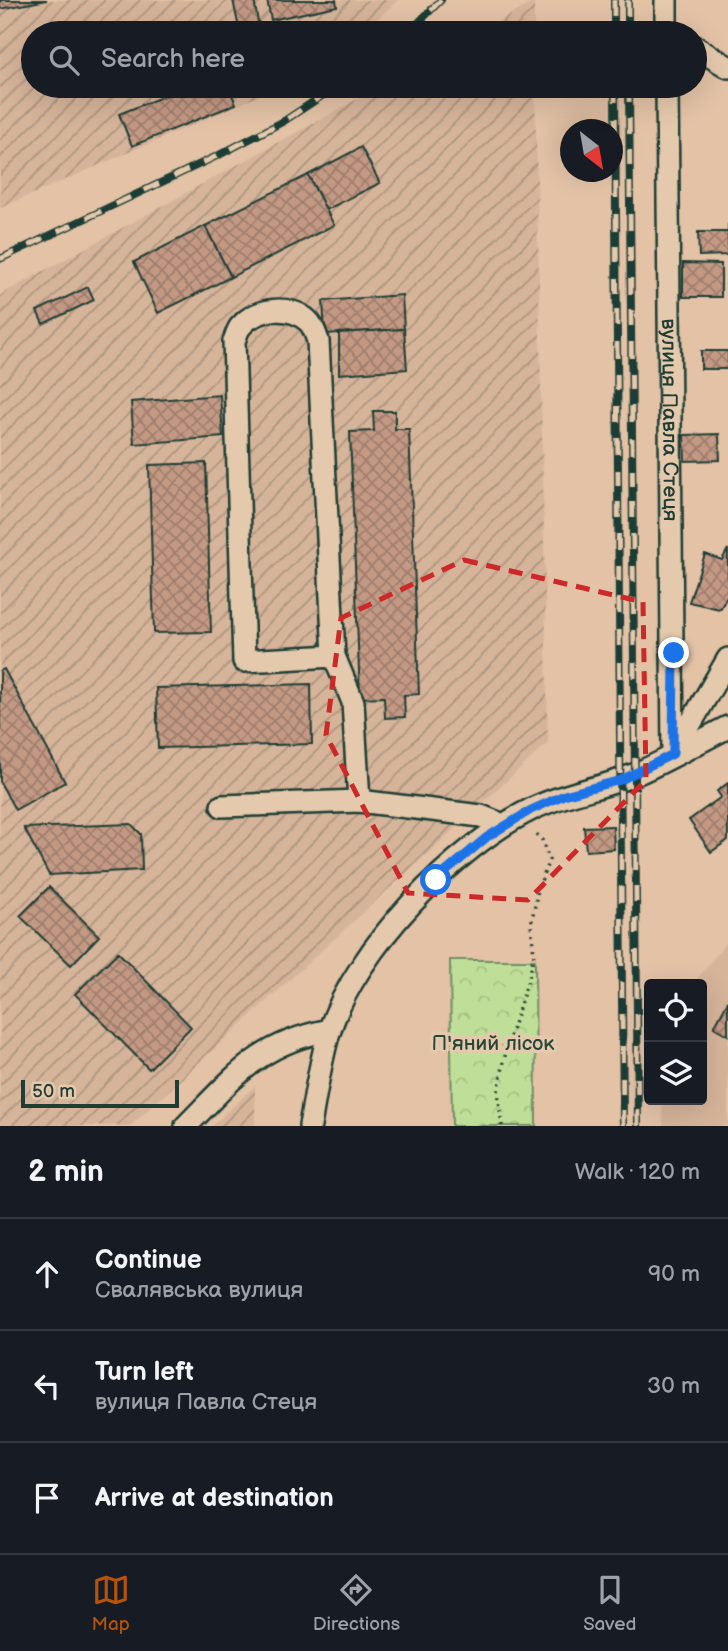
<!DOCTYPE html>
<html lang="en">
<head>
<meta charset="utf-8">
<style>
	body { margin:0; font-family:"Balsamiq Sans",sans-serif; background:#242831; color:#f1f3f6 }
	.controls { position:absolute; right:21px; bottom:21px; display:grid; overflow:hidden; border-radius:7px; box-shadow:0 7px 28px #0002 }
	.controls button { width:63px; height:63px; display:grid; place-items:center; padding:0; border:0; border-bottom:2px solid #363941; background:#171b24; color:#f1f3f6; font:35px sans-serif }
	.compass { position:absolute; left:560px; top:119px; width:63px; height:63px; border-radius:50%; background:#171b24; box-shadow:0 7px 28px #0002; rotate:149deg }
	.scale { position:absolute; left:21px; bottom:18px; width:158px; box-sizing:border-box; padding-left:7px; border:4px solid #1f3d34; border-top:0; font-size:19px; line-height:24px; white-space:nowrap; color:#1f3d34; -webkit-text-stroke:5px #e5c9ac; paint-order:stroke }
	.stop { position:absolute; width:21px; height:21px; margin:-16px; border:5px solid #1a73e8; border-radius:50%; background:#fff }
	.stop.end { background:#1a73e8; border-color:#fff; box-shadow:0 2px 7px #0008 }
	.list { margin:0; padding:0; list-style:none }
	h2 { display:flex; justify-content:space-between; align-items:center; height:91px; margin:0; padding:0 28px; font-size:30px }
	h2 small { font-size:23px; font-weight:400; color:#9ea1a6 }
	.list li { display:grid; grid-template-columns:46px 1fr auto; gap:21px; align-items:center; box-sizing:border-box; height:112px; padding:0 28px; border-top:2px solid #363941 }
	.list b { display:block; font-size:26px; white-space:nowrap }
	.list p { margin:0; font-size:23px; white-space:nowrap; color:#9ea1a6 }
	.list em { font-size:23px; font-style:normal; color:#9ea1a6 }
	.icon { flex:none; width:38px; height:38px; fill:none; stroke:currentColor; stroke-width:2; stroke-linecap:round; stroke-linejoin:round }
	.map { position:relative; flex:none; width:728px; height:1126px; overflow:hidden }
	.search { position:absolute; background:#171b24; box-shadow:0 7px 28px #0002; left:21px; right:21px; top:21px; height:77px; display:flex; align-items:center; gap:18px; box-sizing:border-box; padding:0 24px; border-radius:38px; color:#9ea1a6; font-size:26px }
	.sheet { height:427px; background:#171b24 }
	nav { display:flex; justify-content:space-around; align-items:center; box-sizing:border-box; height:98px; border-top:2px solid #363941; background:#171b24; font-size:19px; color:#9ea1a6 }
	nav a { display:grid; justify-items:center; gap:4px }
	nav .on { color:#b45309 }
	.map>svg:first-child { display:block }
	.built { fill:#d6b49a }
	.industrial { fill:url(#industrial-furrows) }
	.forest { fill:url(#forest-crowns); stroke:#6f8e66; stroke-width:2 }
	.building { fill:url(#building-cross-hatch); stroke:#1f3d34; stroke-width:2 }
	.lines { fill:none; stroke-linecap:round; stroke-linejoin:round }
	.minor-casing { stroke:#1f3d34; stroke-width:26 }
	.path { stroke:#1f3d34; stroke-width:3.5; stroke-dasharray:2 5; stroke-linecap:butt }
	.minor { stroke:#e5c9ac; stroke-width:21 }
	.rail-casing { stroke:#1f3d34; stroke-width:8 }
	.rail { stroke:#e5c9ac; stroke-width:5; stroke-dasharray:16; stroke-linecap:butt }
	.route { stroke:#1a73e8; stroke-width:9 }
	.marked { fill:none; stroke:#cd2929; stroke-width:5; stroke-dasharray:14 9; stroke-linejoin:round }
	.labels { text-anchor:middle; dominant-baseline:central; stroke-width:7; stroke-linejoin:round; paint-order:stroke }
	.street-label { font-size:21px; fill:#1f3d34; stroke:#e5c9ac }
	.park-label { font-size:21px; fill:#274539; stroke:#e5c9ac }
</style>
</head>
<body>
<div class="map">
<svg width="728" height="1126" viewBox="0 0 728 1126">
	<defs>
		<pattern id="industrial-furrows" width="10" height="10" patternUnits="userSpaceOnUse" patternTransform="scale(1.75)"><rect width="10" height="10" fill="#d6b49a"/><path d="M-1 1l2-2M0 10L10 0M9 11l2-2" fill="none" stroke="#ad947e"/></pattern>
		<pattern id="forest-crowns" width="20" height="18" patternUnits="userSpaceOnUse" patternTransform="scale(1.75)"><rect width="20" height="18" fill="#bfdf98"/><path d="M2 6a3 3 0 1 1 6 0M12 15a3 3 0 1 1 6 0" fill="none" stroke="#a4c084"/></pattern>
		<pattern id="building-cross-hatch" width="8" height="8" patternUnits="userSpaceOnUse" patternTransform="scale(1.75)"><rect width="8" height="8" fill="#c49984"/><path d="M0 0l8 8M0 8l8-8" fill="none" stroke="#9f7e6d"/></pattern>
	</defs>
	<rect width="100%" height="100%" fill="#e3c2a6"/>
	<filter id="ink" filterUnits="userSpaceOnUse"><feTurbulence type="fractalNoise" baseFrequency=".0143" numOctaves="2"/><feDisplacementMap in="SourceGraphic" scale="14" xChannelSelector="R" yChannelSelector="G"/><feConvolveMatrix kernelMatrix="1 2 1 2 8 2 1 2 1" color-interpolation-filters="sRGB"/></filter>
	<g filter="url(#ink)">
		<polygon class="built" points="728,940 728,1126 663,1126 662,1100 702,1100 702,984 693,984"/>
		<g class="industrial">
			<polygon points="0,0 398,0 362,33 33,33 33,86 281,86 0,208"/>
			<polygon points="534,2 534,33 477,33"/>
			<polygon points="381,86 535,86 548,743 130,1126 0,1126 0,295"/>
			<polygon points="255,1086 255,1126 212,1126"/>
		</g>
		<polygon class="forest" points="450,960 535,960 536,1126 452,1126"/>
		<g class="building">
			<polygon points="0,0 47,0 0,9"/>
			<polygon points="233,0 254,0 260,33 240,33"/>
			<polygon points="267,0 336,0 337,6 271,20"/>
			<polygon points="189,86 228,86 236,104 132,146 119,114"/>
			<polygon points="361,147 380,183 326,210 308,175"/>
			<polygon points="308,175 334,225 231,277 205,226"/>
			<polygon points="728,224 728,255 699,256 698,232 728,232"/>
			<polygon points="205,226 231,277 158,313 134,262"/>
			<polygon points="683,263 721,264 721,297 683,297"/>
			<polygon points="88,287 94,300 43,324 37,311"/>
			<polygon points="402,295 404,329 325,334 323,301"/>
			<polygon points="404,329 407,369 339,374 339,333"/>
			<rect x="701" y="351" width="27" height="18"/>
			<polygon points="220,395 223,437 134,444 131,402"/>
			<polygon points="373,411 395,411 395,429 409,429 419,694 404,695 405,717 385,718 384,697 360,698 350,432 374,431"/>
			<polygon points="719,434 720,460 685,461 684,435"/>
			<polygon points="206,463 211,632 154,633 149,465"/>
			<polygon points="728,549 728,595 720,609 689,602 705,554 722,560"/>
			<polygon points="4,669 65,782 15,810 0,782 0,671"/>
			<polygon points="311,684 312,744 158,748 156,688"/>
			<polygon points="728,783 728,840 711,852 689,820 721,797 717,791"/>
			<polygon points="131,824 141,834 142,870 49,875 24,828"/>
			<polygon points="613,826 614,849 586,851 584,827"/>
			<polygon points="49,887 99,936 71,965 20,916"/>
			<polygon points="118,952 191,1027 149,1069 75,994"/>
			<polygon points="728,1001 728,1035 714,1027"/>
		</g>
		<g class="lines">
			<g class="minor-casing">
				<g id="minor">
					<polyline points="666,0 666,33"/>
					<polyline points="695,47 728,67"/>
					<path id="s1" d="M667,86L673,754"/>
					<path d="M334,656L244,661L234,341C236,337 237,330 241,326C256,308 290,304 308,321C313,325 316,335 318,341L334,656L353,702L359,801"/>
					<polyline points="674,752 728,659"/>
					<polyline points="222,806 359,801 481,816 503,825"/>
					<path d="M186,1126C234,1078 258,1043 330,1030"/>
					<path d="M310,1126C315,1095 320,1063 329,1032C356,949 454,847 532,809C562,794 593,790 623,779C659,766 694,744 728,727"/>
				</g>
			</g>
			<polyline class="path" points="502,1126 498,1092 507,1046 529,977 534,954 531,925 538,889 549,860 542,840 535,832"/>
			<use href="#minor" class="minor"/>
			<g class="rail-casing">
				<g id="rail">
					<polyline points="614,0 614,33"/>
					<polyline points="628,0 628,33"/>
					<polyline points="408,33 441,0"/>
					<polyline points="615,86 623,1126"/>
					<polyline points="629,86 638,1126"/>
					<polyline points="0,259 219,155 284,121 337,86"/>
				</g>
			</g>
			<use href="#rail" class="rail"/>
		</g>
	</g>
	<g class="lines" filter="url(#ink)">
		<polyline class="route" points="436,880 487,837 531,810 564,795 621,780 673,754 674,653"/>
	</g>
	<path class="marked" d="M464,560L643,602L646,780L528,900L408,893L326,735L341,618Z"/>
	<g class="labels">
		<g class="street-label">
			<text stroke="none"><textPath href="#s1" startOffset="334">вулиця Павла Стеця</textPath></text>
		</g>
		<g class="park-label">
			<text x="493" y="1043">П'яний лісок</text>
		</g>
	</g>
</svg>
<div class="controls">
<button><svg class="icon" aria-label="locate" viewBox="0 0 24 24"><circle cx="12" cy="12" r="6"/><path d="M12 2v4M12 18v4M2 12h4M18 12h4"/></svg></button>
<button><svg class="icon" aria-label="layers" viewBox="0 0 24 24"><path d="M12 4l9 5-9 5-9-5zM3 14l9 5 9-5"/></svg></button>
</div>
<svg class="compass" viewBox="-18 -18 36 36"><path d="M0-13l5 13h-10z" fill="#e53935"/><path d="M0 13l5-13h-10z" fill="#9ea1a6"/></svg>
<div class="scale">50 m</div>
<div class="stop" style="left:436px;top:880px"></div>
<div class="stop end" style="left:674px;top:653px"></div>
<div class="search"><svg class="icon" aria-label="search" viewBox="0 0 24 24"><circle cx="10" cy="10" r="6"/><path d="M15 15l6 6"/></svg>Search here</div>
</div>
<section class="sheet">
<h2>2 min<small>Walk · 120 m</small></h2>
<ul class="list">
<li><svg class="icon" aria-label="ahead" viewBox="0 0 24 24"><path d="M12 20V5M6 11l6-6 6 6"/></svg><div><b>Continue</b><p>Свалявська вулиця</p></div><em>90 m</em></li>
<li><svg class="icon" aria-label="left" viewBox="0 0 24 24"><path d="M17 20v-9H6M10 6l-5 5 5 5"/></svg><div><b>Turn left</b><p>вулиця Павла Стеця</p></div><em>30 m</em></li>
<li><svg class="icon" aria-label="arrive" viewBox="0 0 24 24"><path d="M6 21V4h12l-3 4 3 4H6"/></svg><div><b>Arrive at destination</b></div></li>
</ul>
</section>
<nav>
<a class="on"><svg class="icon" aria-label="map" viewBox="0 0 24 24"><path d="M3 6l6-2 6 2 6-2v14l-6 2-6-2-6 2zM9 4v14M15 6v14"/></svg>Map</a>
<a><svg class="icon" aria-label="directions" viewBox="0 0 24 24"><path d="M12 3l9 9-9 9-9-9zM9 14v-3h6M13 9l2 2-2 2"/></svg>Directions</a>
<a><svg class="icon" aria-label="saved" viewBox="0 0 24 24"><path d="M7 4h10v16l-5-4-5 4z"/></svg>Saved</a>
</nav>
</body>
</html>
